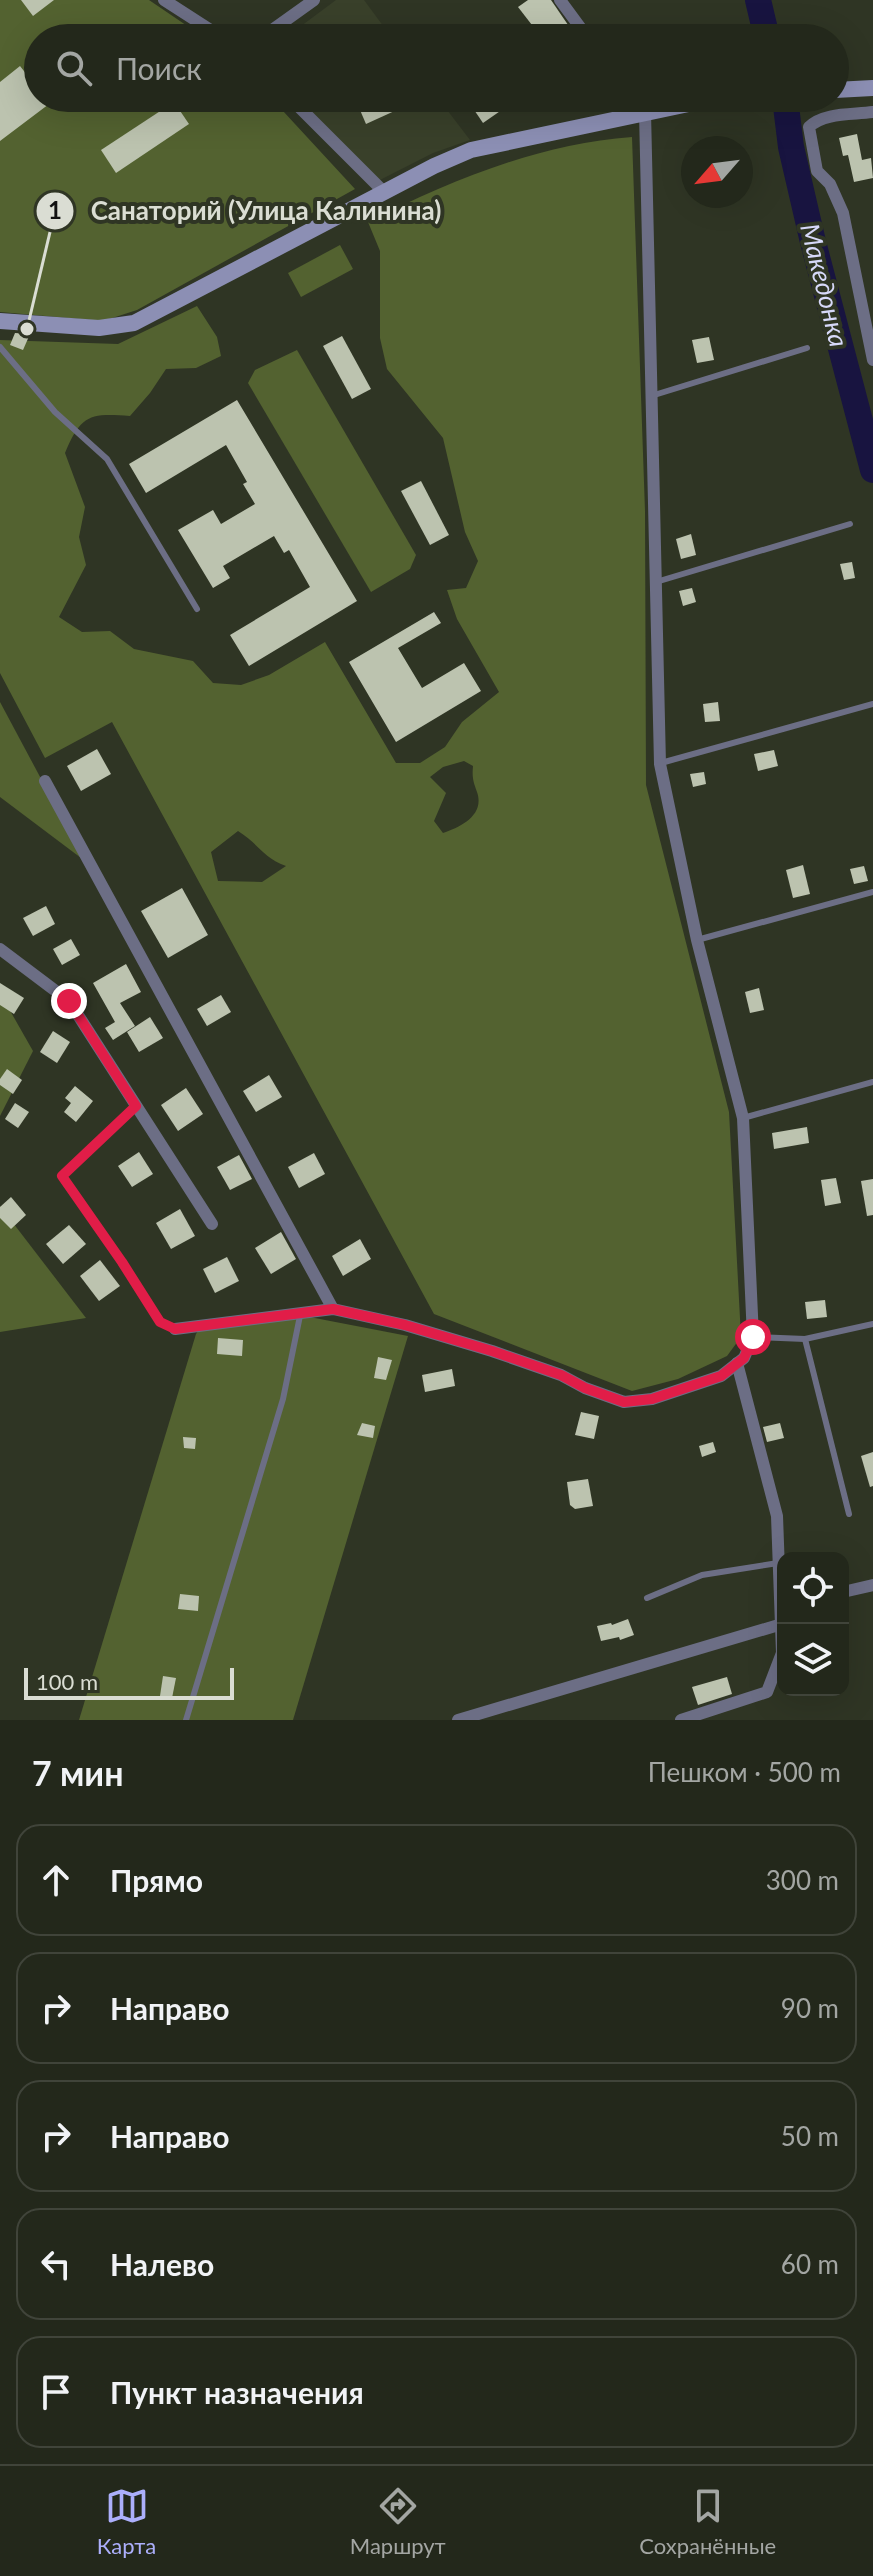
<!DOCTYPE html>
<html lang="ru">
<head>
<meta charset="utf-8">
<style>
	body { margin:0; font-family:Lato,sans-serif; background:#2b3024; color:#f1f3f6 }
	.controls { position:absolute; right:24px; bottom:24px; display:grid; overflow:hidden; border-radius:16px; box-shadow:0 8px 32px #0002 }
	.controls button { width:72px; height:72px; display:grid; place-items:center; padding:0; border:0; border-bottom:2px solid #40443a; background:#23281b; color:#f1f3f6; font:40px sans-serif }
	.compass { position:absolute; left:681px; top:136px; width:72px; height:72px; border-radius:50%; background:#23281b; box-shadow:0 8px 32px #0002; rotate:242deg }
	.scale { position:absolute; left:24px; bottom:20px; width:210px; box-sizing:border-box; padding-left:8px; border:4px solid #daddd3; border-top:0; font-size:22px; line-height:28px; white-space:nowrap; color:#daddd3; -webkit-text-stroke:6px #2f3524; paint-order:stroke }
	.stop { position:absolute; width:24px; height:24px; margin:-18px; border:6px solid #e11d48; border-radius:50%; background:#fff }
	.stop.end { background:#e11d48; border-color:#fff; box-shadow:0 2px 8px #0008 }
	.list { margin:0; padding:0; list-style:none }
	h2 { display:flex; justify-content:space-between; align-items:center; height:104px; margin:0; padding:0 32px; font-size:34px }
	h2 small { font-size:26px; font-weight:400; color:#a3a6a3 }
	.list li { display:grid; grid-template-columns:52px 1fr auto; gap:24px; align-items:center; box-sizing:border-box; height:112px; margin:0 16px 16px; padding:0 16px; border:2px solid #40443a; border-radius:24px }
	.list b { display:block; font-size:30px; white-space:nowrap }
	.list em { font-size:26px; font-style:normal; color:#a3a6a3 }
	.icon { flex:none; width:44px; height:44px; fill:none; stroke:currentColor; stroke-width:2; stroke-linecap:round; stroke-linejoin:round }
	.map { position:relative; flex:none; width:873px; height:1720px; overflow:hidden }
	.search { position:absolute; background:#23281b; box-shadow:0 8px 32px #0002; left:24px; right:24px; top:24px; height:88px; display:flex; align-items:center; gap:20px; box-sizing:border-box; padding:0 28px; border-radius:44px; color:#a3a6a3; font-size:30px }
	.sheet { height:744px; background:#23281b }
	nav { display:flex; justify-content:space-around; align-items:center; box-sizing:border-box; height:112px; border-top:2px solid #40443a; background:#23281b; font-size:22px; color:#a3a6a3 }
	nav a { display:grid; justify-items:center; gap:4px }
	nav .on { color:#acaffb }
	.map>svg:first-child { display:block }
	.built { fill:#39402a }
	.green { fill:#536230; fill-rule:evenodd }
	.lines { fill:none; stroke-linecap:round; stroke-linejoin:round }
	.river { stroke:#181440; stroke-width:26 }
	.building { fill:#bcc3af }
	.lane { stroke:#6c6e85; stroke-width:6 }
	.street { stroke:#6c6e85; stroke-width:12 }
	.secondary { stroke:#8c8fb4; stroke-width:16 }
	.route { stroke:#e11d48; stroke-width:10 }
	.labels { text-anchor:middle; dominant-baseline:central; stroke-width:8; stroke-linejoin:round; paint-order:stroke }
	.water-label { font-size:26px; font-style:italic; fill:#d7d9f9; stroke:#2f3524 }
	.leader { fill:none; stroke:#daddd3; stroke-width:3 }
	.callout-dot { fill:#daddd3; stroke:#2f3524; stroke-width:3 }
	.mark-label { font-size:24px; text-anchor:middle; font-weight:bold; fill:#111 }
	.callout-label { font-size:26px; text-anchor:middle; font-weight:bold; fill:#daddd3; stroke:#2f3524; stroke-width:8; stroke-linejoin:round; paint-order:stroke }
</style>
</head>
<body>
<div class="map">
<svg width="873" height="1720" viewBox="0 0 873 1720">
	<rect width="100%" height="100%" fill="#2f3524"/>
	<g class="built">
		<polygon points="336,0 364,0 392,38 285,38"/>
		<polygon points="293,98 438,98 470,140 433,153 376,182"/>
	</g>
	<g class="green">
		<polygon points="0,0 149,0 205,38 38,38 38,98 271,98 355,189 137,310 103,321 0,312"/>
		<path d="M632,137L645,511L646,785L729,1112L741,1337L727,1356L678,1379L632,1391L434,1314L112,722L45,758L0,673V340L118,344L197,306L217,337L221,356L196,368L166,369L150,393L130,416C89,413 81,415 65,453L85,507L79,537L86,565L59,617L82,632L110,631L134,649L193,661L213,683L241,685L269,675L325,642L396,763H420L445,747L462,722L499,692L457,619L447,590L466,588L478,561L465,532L443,438L387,369L380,338V251L368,222C452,180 538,144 632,137ZM464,761L473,766C472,777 473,781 477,792C485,815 461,827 443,833L434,821L446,793L430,777L443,767ZM238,831C259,844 262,857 286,866L262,882L218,881L211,852Z"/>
		<polygon points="340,245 353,269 301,297 288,273"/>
		<polygon points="297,350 416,555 410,569 371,592 248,383 255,370"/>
		<polygon points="0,702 85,861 0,797"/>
		<polygon points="0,993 33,1051 0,1116"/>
		<polygon points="0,1206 86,1318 0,1332"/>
		<polygon points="294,1314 408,1336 293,1720 79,1720 196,1334 201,1327"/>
	</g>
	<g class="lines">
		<g class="river">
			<polyline points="758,0 767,38"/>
			<polyline points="785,98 791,147 813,242 873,470"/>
		</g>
	</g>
	<g class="building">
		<polygon points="21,0 54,0 33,16"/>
		<polygon points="528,0 551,0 577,38 542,38 518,7"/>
		<polygon points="20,66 38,89 38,98 57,98 0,141 0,82"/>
		<polygon points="385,98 423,98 366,124 360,110"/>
		<polygon points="466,98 519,98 483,123"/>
		<polygon points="174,102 189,124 116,173 101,150"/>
		<polygon points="857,134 862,160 871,158 873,178 854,182 848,155 843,156 839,138"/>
		<polygon points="15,333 30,334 23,350 10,345"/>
		<polygon points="342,336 371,389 352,399 323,346"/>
		<polygon points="709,337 714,360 697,363 692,340"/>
		<polygon points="237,400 357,601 249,666 230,635 310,587 289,550 284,553 274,536 223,566 230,578 213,588 178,530 213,510 221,524 255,504 243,484 247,482 226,445 146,493 129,464"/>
		<polygon points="421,481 449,535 430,545 401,491"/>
		<polygon points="691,534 696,555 681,559 676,539"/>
		<polygon points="852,562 855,578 844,580 840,564"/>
		<polygon points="692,588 696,602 683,606 679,591"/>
		<polygon points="434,612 441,623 398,648 422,688 464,663 481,691 396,742 349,662"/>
		<polygon points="718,702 720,721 705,722 703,704"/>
		<polygon points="97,749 111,774 81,791 67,766"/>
		<polygon points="774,750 778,766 758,771 754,754"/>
		<polygon points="704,772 706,784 693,787 690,774"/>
		<polygon points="803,865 810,894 793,898 786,870"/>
		<polygon points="864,866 868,881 854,884 850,869"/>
		<polygon points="182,888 208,935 168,958 141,911"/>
		<polygon points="46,906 55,924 33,936 23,918"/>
		<polygon points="71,939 80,955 62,965 53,949"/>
		<polygon points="126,964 141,992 120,1003 135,1026 113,1040 105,1028 115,1022 93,983"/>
		<polygon points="0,983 24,998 14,1014 0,1005"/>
		<polygon points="759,988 764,1010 750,1013 745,992"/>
		<polygon points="221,995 231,1012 207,1026 197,1009"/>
		<polygon points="150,1017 163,1038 139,1052 127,1032"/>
		<polygon points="53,1031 70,1042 57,1063 40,1052"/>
		<polygon points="7,1069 22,1080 13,1094 0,1085 0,1079"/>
		<polygon points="269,1075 282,1097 256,1112 243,1091"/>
		<polygon points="75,1086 93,1101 76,1122 64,1112 71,1103 65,1098"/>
		<polygon points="186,1088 203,1114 178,1131 161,1105"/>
		<polygon points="15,1103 29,1112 18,1128 5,1119"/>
		<polygon points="807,1127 809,1143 774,1149 772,1133"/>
		<polygon points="139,1152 153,1174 132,1187 118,1166"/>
		<polygon points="314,1153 325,1174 299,1188 288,1167"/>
		<polygon points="239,1155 252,1179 230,1190 217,1167"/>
		<polygon points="836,1178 841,1203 825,1206 821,1180"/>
		<polygon points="873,1179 873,1215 867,1216 861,1181"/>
		<polygon points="11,1197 26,1215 11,1229 0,1218 0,1207"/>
		<polygon points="180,1209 195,1236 171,1249 156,1223"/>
		<polygon points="69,1225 86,1244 63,1264 46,1244"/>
		<polygon points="281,1232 296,1259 271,1274 255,1248"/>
		<polygon points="360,1239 371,1259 343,1276 332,1256"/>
		<polygon points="227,1257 239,1281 215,1293 203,1269"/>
		<polygon points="100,1260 120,1286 99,1301 80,1276"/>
		<polygon points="825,1300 827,1317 807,1319 805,1302"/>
		<polygon points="218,1338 243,1340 242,1356 217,1354"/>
		<polygon points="378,1357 392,1360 386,1380 374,1378"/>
		<polygon points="452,1369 455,1386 425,1392 422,1375"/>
		<polygon points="581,1412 599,1416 594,1439 575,1435"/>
		<polygon points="362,1423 375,1426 373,1438 357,1435"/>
		<polygon points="780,1423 784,1438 767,1442 763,1427"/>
		<polygon points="183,1437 196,1438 195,1449 184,1448"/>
		<polygon points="713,1442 716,1452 702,1457 699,1446"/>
		<polygon points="873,1452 873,1486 870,1487 861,1456"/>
		<polygon points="588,1479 593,1506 575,1509 570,1505 567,1482"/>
		<polygon points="180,1594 199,1596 198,1611 178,1609"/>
		<polygon points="628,1619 634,1635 620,1640 619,1637 601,1641 597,1626 611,1623 612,1625"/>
		<polygon points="163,1676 176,1678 172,1698 160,1696"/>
		<polygon points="727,1677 732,1694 698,1705 692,1687"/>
	</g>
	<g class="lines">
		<g class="lane">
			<polyline points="0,347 55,412 107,459 197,609"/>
			<polyline points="651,396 807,348"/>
			<polyline points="656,582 850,524"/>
			<polyline points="661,763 873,704"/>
			<polyline points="697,940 873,892"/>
			<polyline points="136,1106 62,1176 122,1262 160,1322 175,1329"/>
			<polyline points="743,1118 873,1082"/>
			<polyline points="753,1337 805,1339 873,1324"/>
			<polyline points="805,1339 849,1514"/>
			<polyline points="647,1598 702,1575 778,1563"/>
			<polyline points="186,1720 283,1399 301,1311"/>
		</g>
		<g class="street">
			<polyline points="164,0 223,38"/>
			<polyline points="560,0 588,38"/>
			<polyline points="261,38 314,0"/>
			<polyline points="290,98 384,192"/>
			<path d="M873,112C854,115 824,112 809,127L817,171L830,184L843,213L873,360"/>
			<polyline points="45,781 333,1309"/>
			<polyline points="0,949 69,1001 212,1224"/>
			<polyline points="175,1329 333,1309 405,1325 492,1351 561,1375 585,1388 624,1402 652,1399 721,1376 744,1358 753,1337 743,1118 697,940 660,764 645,112 633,98"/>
			<polyline points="843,1592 873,1585"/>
			<polyline points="458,1720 782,1624"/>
			<polyline points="681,1720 767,1692 782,1653 777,1516 737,1363"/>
		</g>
		<g class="secondary">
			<polyline points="835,90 873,88"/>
			<polyline points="0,321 99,328 134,323 434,166 471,150 717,98"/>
		</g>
	</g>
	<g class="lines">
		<polyline class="route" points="69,1001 136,1106 62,1176 122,1262 160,1322 175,1329 333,1309 405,1325 492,1351 561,1375 585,1388 624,1402 652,1399 721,1376 744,1358 753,1337"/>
	</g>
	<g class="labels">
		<g class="water-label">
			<text transform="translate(825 285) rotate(76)">Македонка</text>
		</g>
	</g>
	<path class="leader" d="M27 329L55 211"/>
	<g class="callout-dot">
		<circle cx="27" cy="329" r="8"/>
		<circle cx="55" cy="211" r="20"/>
	</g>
	<g class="mark-label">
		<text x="55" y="219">1</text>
	</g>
	<g class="callout-label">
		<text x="266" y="220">Санаторий (Улица Калинина)</text>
	</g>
</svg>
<div class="controls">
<button><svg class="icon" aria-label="locate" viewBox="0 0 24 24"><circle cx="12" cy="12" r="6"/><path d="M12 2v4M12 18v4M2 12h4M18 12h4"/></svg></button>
<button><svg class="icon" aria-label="layers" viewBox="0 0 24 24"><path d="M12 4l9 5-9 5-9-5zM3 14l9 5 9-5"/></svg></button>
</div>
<svg class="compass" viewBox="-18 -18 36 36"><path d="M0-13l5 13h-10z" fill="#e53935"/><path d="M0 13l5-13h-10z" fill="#a3a6a3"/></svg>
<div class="scale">100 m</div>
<div class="stop" style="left:753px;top:1337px"></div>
<div class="stop end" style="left:69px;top:1001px"></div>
<div class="search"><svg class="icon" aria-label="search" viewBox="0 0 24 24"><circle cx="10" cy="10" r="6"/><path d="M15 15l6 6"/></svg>Поиск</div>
</div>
<section class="sheet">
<h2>7 мин<small>Пешком · 500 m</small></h2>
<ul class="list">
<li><svg class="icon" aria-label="ahead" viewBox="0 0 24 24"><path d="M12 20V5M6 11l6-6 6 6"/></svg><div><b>Прямо</b></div><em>300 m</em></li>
<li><svg class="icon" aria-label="right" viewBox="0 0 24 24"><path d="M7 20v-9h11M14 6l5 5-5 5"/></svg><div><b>Направо</b></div><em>90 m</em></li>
<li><svg class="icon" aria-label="right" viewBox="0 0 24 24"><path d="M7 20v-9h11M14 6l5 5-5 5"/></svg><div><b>Направо</b></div><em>50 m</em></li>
<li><svg class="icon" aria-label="left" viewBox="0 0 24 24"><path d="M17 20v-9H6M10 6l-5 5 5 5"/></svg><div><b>Налево</b></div><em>60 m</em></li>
<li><svg class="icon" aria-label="arrive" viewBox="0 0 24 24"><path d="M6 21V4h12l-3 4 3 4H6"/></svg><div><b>Пункт назначения</b></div></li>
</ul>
</section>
<nav>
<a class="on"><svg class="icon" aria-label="map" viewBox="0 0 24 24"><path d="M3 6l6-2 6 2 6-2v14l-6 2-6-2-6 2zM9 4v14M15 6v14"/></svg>Карта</a>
<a><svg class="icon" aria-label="directions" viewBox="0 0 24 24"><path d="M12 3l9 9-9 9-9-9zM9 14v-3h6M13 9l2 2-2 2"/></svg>Маршрут</a>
<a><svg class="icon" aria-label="saved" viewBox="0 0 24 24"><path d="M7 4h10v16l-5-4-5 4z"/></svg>Сохранённые</a>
</nav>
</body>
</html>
